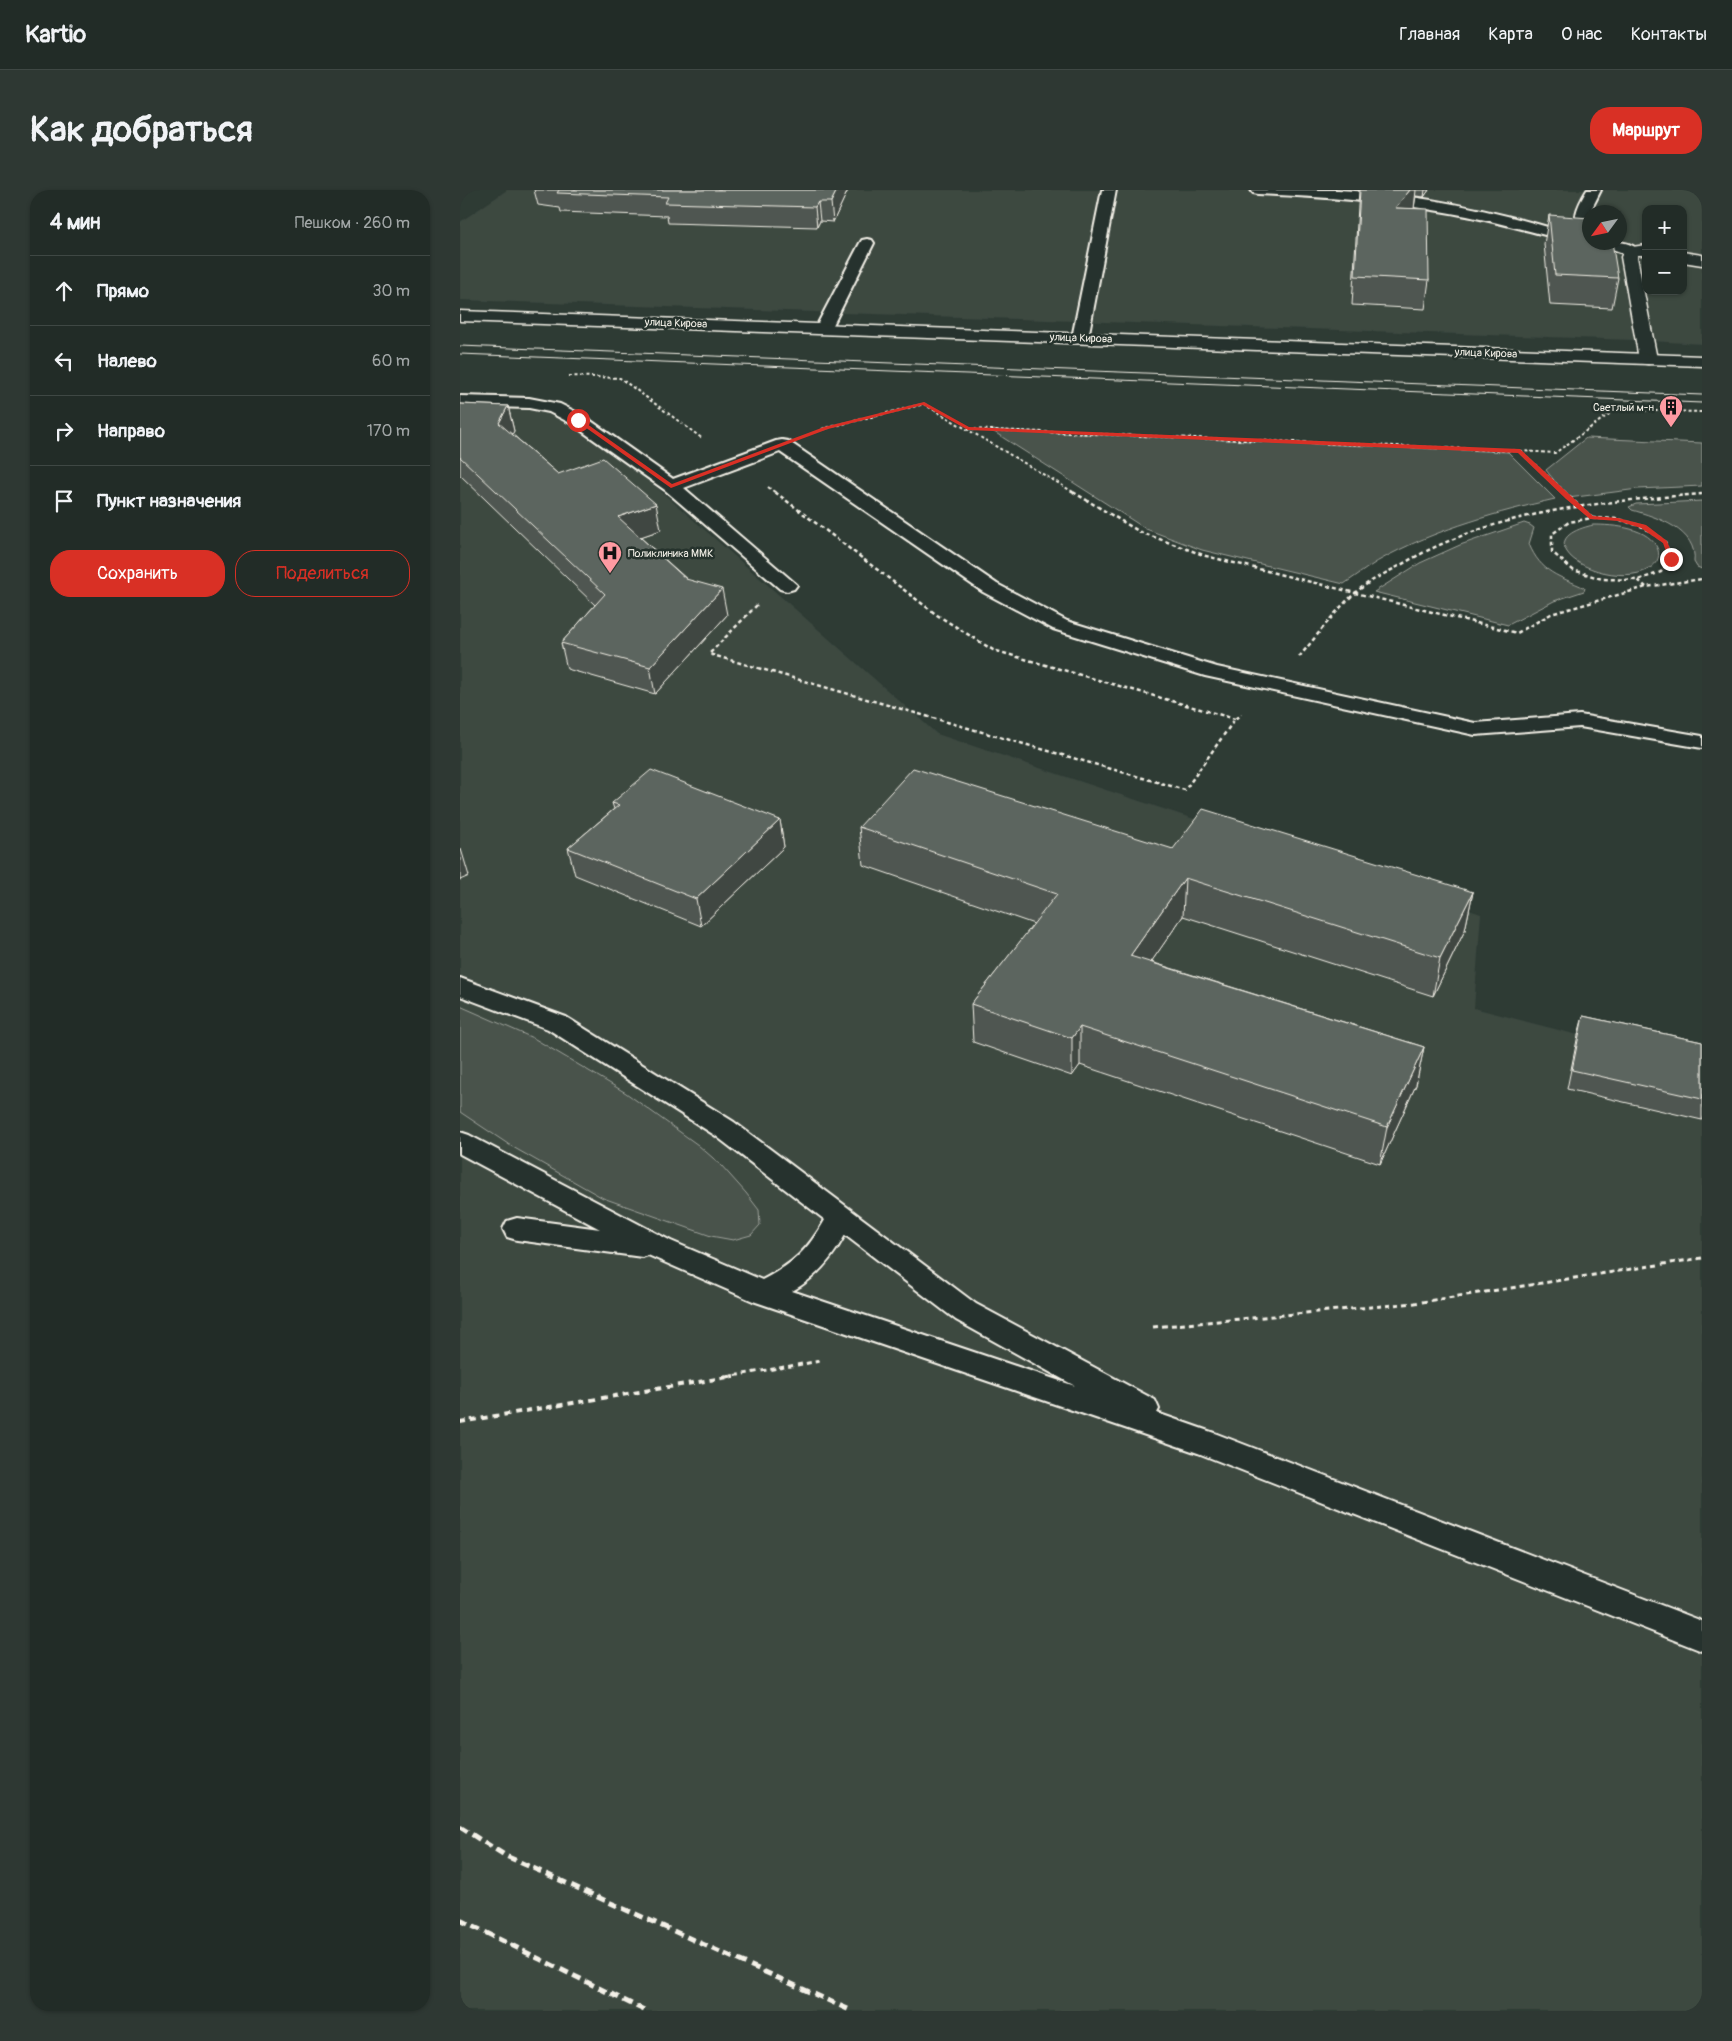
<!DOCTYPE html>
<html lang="ru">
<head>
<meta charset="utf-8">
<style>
	body { margin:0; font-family:Pangolin,sans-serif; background:#2e3833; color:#f1f3f6 }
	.controls { position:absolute; right:15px; top:15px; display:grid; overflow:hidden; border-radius:10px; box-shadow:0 1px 4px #0004 }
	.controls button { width:45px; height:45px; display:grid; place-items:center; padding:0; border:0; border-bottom:1px solid #3f4844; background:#222c27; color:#f1f3f6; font:25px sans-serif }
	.compass { position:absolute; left:1122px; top:15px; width:45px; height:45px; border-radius:50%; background:#222c27; box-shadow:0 1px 4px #0004; rotate:237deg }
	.stop { position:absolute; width:15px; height:15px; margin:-11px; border:4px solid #d93025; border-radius:50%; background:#fff }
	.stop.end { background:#d93025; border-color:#fff; box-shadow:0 1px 5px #0008 }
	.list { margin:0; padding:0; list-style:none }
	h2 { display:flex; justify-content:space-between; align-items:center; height:65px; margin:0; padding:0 20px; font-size:21px }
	h2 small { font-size:16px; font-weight:400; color:#a2a7a7 }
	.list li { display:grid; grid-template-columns:32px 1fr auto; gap:15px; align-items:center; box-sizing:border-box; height:70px; padding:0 20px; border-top:1px solid #3f4844 }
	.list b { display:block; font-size:19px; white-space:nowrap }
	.list em { font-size:16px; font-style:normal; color:#a2a7a7 }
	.actions { display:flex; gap:10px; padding:15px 20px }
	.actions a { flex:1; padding:11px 0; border:1px solid #d93025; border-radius:20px; text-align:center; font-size:18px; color:#d93025 }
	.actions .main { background:#d93025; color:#fff }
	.icon { flex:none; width:28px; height:28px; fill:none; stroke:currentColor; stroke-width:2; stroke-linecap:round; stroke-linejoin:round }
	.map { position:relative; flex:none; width:1242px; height:1821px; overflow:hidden; border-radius:20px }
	header { display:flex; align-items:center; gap:30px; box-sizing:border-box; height:70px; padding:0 25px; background:#222c27; border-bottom:1px solid #3f4844 }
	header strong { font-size:24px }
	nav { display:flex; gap:28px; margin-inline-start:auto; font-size:18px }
	.intro { display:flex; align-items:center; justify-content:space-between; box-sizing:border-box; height:120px; padding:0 30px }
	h1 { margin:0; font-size:35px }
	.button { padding:12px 22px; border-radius:20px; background:#d93025; color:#fff; font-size:18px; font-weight:700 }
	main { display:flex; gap:30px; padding:0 30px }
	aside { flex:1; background:#222c27; border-radius:20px; box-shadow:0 1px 4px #0004 }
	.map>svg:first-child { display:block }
	.built { fill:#3c4841; fill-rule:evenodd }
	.green { fill:#48524c; stroke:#9ea29a }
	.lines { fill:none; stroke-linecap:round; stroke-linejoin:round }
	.service-casing { stroke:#f4f1e8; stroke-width:4 }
	.minor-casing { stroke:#f4f1e8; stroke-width:3 }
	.secondary-casing { stroke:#f4f1e8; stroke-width:3 }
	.path-far3 { stroke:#f4f1e8; stroke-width:2; stroke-dasharray:3 2.5; stroke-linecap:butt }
	.path-far2 { stroke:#f4f1e8; stroke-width:2.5; stroke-dasharray:4 3; stroke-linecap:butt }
	.path-far1 { stroke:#f4f1e8; stroke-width:3; stroke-dasharray:5 4; stroke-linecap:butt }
	.path { stroke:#f4f1e8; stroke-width:4; stroke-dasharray:6 5; stroke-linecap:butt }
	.service { fill:#26332d; fill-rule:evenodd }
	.minor { fill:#26332d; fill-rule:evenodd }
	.secondary { fill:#26332d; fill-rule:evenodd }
	.tram { stroke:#f4f1e8; stroke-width:1 }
	.rail { stroke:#f4f1e8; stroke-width:5; stroke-dasharray:9 5; stroke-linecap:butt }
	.wall { fill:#4f5751; stroke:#f4f1e8 }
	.shaded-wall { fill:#404742; stroke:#f4f1e8 }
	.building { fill:#5c655e; stroke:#f4f1e8 }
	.route { fill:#d93025 }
	.labels { text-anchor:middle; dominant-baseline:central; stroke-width:5; stroke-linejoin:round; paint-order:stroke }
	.far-street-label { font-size:11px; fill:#f4f1e8; stroke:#26332d }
	.far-poi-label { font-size:11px; fill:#f4f1e8; stroke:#26332d; text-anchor:end }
</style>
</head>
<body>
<header>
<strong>Kartio</strong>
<nav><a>Главная</a><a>Карта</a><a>О нас</a><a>Контакты</a></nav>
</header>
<div class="intro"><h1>Как добраться</h1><a class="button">Маршрут</a></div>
<main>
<aside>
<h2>4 мин<small>Пешком · 260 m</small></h2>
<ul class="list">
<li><svg class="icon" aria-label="ahead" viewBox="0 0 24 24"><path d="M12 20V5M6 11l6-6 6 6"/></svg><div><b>Прямо</b></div><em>30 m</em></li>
<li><svg class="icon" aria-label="left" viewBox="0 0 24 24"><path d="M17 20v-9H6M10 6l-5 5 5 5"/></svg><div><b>Налево</b></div><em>60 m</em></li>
<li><svg class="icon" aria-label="right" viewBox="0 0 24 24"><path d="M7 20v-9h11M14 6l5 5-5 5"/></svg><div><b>Направо</b></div><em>170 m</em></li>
<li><svg class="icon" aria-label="arrive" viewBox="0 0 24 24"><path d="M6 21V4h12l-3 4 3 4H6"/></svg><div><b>Пункт назначения</b></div></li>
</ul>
<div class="actions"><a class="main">Сохранить</a><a>Поделиться</a></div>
</aside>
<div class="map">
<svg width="1242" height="1821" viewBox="0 0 1242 1821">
	<rect width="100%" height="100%" fill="#2e3b34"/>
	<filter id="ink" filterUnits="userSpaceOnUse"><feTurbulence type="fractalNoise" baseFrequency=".02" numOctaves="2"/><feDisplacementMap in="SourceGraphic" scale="10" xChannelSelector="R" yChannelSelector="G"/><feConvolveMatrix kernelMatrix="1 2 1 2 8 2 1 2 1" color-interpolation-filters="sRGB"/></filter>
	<g filter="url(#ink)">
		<g class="built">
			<path d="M47,0H1242V154L1172,150L0,110V32ZM1186,19H1223V101H1186ZM1130,22H1160V52H1130Z"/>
			<polygon points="0,210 112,223 477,544 1021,724 1014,818 1118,845 1242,873 1242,1821 0,1821"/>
		</g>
		<g class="green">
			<path d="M531,240L1048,262L1095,309C1038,322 981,338 929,365C913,373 899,384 884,394L742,360L686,339Z"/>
			<polygon points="1126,248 1242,253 1242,296 1178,299 1108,308 1086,280"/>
			<path d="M1242,311V379L1237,377L1234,372C1238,340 1197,327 1172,320L1169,317L1176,314Z"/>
			<path d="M1064,333L1070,335L1074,338L1069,354C1081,383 1099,386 1125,398L1124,401L1094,411L1048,435L914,402L960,373L1000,355Z"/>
			<path d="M1133,335C1153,335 1190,337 1198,360C1199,364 1199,367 1197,371C1182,396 1120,383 1107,362C1096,345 1121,338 1133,335Z"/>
			<polygon points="0,816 75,849 166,903 238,955 261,975 286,1003 299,1020 300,1035 291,1045 273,1050 251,1046 143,1008 51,956 0,922"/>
		</g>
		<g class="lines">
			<g class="service-casing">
				<g id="service">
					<polygon points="642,0 656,0 628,148 626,151 614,151 612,148"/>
					<path d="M791,0C820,0 849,0 878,0C953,3 1027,19 1098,40L1100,43L1098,46L1093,47C1057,38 1022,28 985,22C923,11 861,7 798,4L793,3Z"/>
					<path d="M1127,0H1141L1130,22V49L1121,46C1110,30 1118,15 1127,0Z"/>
					<polygon points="407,49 412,50 414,53 371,139 369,142 357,142 355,139 400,53 402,50"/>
					<path d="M1139,52C1152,52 1170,50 1179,61L1176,64H1166L1141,55Z"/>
					<polygon points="0,206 69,208 100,214 124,226 213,289 316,251 322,250 328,251 537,394 607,431 757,477 1015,533 1120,525 1242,546 1242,558 1120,537 1015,545 745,486 593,439 523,402 320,262 224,298 337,395 334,399 327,401 320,399 205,300 112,234 89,222 69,218 0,216"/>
					<path d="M0,788L106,827L274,932L516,1114L695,1210L699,1219L697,1223L757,1244L1242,1431V1461L738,1263L293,1111L188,1065L182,1067L57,1050L47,1047L43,1039L47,1031L57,1028L140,1039L0,964V942L9,945L211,1051L302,1090C334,1073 347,1061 365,1030L256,946L88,839L0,806ZM385,1045L496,1130L615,1196L332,1101C356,1088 372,1069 385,1045Z"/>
				</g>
			</g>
			<g class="minor-casing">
				<g id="minor">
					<polygon points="1186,55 1186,65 1177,65 1177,67 1197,169 1194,173 1188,174 1182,173 1179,169 1161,67 1165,58"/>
					<polygon points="1223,62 1242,65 1242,75 1223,72"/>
				</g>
			</g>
			<g class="secondary-casing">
				<polygon id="secondary" points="0,121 1242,166 1242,176 0,131"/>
			</g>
			<g class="path-far3">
				<polyline points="109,186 160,188 243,249"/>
				<polyline points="362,239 464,214 615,303"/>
				<polyline points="508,239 1060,261 1106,303"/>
				<polyline points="1060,261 1095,263 1155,220 1242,222"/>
				<polyline points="308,297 316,303"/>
			</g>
			<g class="path-far2">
				<polyline points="315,302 477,425 533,460 775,529"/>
				<polyline points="613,302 680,342 746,366 1057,443 1091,424 1186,397 1242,389"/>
				<polyline points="1104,302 1132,328"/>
				<polygon points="1132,328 1158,329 1184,337 1205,352 1211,369 1201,382 1178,390 1142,389 1113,380 1092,362 1092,344 1109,332"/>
				<polyline points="1178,390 1186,397"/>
				<polyline points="297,415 249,464 725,600 775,529 781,524"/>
				<path d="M839,467C857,446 873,423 894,404C907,392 924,384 939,376C1031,321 1137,312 1242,304"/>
			</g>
			<g class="path-far1">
				<polyline points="693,1137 955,1113 1242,1068"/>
				<polyline points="266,1187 360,1171"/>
			</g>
			<polyline class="path" points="0,1232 274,1186"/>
			<use href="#service" class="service"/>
			<use href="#minor" class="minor"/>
			<use href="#secondary" class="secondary"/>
			<g class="tram">
				<polyline points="0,156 1242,205"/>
				<polyline points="0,164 1242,213"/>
			</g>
			<g class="rail">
				<polyline points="0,1637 46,1666 392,1821"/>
				<polyline points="0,1730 186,1821"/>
			</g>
		</g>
		<g class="wall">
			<polygon points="74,0 388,0 373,32 360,31 357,37 208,33 207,26 101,22 100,18 78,15"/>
			<polygon points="899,0 969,0 964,7 956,6 954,18 969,90 965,119 892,115"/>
			<polygon points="1089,25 1158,88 1152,118 1090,115 1084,54"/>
			<polygon points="0,214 48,216 54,241 52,244 98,284 201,340 180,347 267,425 195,504 107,479 101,453 135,415 0,285"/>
			<polygon points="152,613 320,630 324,657 241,736 115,685 108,658 154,619"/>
			<polygon points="399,637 713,659 1013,702 1005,740 973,806 723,726 691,772 964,857 956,895 920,974 620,875 612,886 513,852 511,814 574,734 403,675"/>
			<polygon points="1123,826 1242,852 1242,930 1107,899 1118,845"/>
		</g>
		<g class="shaded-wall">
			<polygon points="377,0 388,0 373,32 371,12"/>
			<polygon points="950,0 956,0 954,19 935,18"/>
			<polygon points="965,0 969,0 964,7"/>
			<polygon points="358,12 360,31 357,37 355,17"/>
			<polygon points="48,216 54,241 45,258 39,233"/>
			<polygon points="196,314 201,340 163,353 158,327"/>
			<polygon points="262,399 267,425 195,504 190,477"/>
			<polygon points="320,630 324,657 241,736 236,709"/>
			<polygon points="0,659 1,659 9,686 0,690"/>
			<polygon points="725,688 723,726 669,804 670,766"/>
			<polygon points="1013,702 1005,740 973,806 980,768"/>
			<polygon points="620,837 620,875 612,886 612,848"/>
			<polygon points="964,857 956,895 920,974 927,937"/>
		</g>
		<g class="building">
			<polygon points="99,0 377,0 371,12 358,12 355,17 205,13 208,7 97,3"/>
			<polygon points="900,0 950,0 935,18 968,19 969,90 895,86"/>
			<polygon points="1089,25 1130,28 1130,52 1152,52 1158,88 1095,85"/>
			<polygon points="0,214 48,216 39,233 98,284 143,268 196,314 158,327 226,389 262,399 190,477 101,453 145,404 0,267"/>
			<polygon points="453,578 713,659 743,619 1013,702 980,768 725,688 670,766 964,857 927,937 620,837 612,848 511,814 597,704 399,637"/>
			<polygon points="191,580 320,630 236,709 108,658 159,615 152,613"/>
			<polygon points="1123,826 1242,852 1242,909 1112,880"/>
		</g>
	</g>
	<polygon class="route" points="464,212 509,237 1060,259 1133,326 1158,328 1186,335 1207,351 1214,369 1209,370 1203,353 1181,338 1158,331 1130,329 1106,309 1058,263 508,240 463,215 368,239 211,298 115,230 120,229 212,294 364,237"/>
	<defs>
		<g id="building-pin" transform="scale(1.25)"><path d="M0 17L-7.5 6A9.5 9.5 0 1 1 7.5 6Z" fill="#ff9aa2" stroke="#26332d"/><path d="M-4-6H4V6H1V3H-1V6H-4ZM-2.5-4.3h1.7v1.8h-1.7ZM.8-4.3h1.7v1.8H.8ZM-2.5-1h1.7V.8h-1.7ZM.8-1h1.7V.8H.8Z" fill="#111"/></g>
		<g id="hospital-pin" transform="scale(1.25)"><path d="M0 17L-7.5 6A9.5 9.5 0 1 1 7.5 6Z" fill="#ff9aa2" stroke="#26332d"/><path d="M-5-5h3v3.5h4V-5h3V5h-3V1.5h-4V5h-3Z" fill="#111"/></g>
	</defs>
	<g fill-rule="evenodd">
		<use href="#building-pin" x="1211" y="217"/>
		<use href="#hospital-pin" x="150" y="363"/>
	</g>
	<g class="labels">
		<g class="far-street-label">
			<text transform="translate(216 133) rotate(2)">улица Кирова</text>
			<text transform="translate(621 148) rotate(2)">улица Кирова</text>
			<text transform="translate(1026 163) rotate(2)">улица Кирова</text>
		</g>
		<g class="far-poi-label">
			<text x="1194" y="217">Светлый м-н</text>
			<text x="168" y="363" text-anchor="start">Поликлиника ММК</text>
		</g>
	</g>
</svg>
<div class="controls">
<button>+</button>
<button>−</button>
</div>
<svg class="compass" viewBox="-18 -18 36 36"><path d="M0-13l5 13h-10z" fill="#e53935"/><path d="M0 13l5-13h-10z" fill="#a2a7a7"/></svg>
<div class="stop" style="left:118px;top:230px"></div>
<div class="stop end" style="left:1211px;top:369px"></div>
</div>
</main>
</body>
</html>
